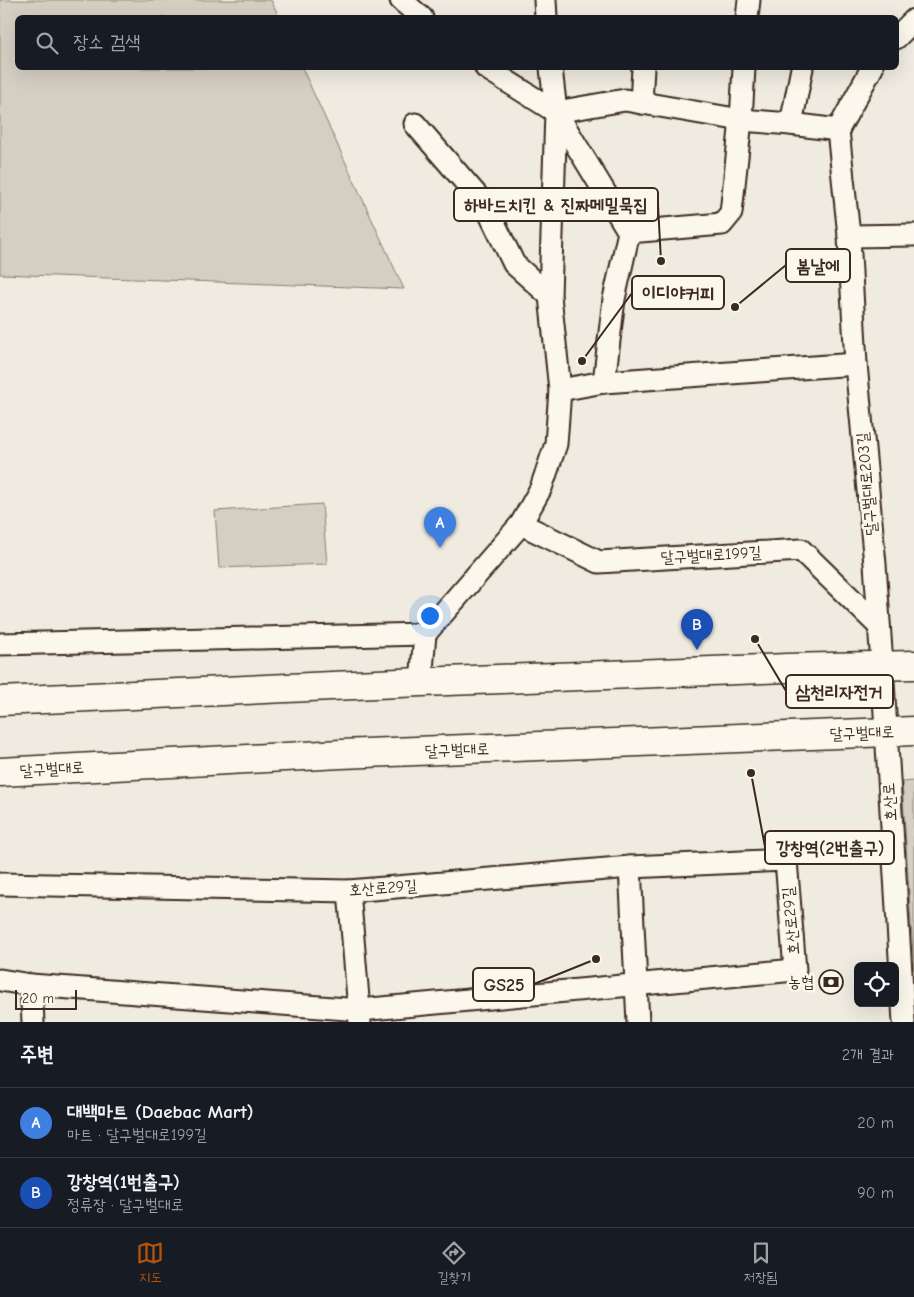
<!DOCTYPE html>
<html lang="ko">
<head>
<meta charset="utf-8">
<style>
	body { margin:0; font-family:"Comic Neue","Poor Story",sans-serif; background:#20242c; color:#f1f3f6 }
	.controls { position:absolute; right:15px; bottom:15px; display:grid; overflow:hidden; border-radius:8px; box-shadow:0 5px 20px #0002 }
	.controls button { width:45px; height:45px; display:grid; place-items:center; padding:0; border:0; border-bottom:1px solid #363941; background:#171b24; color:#f1f3f6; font:25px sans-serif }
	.scale { position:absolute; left:15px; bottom:12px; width:62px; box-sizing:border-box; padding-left:5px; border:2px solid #3b2a1e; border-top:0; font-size:14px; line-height:18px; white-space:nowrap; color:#3b2a1e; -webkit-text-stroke:4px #fbf7ec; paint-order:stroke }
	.you { position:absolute; left:429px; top:615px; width:18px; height:18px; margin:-12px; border:4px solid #fff; border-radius:50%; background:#1a73e8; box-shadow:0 0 0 8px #1a73e833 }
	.badge { display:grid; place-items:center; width:32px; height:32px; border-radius:50%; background:#b45309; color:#fff; font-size:16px; font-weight:700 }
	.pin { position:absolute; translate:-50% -41px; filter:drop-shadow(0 1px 2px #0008) }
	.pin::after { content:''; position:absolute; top:26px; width:18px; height:15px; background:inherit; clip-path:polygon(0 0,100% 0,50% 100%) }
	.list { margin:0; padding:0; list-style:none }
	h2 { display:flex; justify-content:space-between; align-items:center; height:65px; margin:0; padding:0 20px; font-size:21px }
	h2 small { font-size:16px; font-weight:400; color:#9ea1a6 }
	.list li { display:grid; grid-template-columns:32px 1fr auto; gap:15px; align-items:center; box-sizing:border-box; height:70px; padding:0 20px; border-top:1px solid #363941 }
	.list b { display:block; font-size:19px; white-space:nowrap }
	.list p { margin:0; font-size:16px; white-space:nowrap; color:#9ea1a6 }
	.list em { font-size:16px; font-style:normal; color:#9ea1a6 }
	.icon { flex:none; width:28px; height:28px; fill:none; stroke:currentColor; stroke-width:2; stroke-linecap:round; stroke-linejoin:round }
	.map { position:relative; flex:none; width:914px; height:1022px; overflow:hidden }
	.search { position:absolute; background:#171b24; box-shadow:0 5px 20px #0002; left:15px; right:15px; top:15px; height:55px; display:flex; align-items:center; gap:12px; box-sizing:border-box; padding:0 18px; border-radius:8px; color:#9ea1a6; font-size:19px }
	.sheet { height:205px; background:#171b24 }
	nav { display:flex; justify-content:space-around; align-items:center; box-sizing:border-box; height:70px; border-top:1px solid #363941; background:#171b24; font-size:14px; color:#9ea1a6 }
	nav a { display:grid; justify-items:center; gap:2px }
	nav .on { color:#b45309 }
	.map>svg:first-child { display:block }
	.green { fill:#d5cec3; stroke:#887c70 }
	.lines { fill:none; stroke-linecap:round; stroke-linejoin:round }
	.minor-casing { stroke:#3b2a1e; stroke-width:25 }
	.major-casing { stroke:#3b2a1e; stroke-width:31 }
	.minor { stroke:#fbf7ec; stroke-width:21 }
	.major { stroke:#fbf7ec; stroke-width:28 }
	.labels { text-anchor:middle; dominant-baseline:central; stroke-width:5; stroke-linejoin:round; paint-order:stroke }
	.street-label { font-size:16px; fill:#3b2a1e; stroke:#fbf7ec }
	.poi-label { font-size:16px; fill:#3b2a1e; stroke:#fbf7ec; text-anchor:end }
	.leader { fill:none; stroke:#3b2a1e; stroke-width:2 }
	.callout-dot { fill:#3b2a1e; stroke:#fbf7ec; stroke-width:2 }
	.callout { fill:#fbf7ec; stroke:#3b2a1e; stroke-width:2 }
	.callout-label { font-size:18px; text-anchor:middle; font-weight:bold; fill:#3b2a1e }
</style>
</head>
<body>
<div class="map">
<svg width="914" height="1022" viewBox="0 0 914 1022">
	<rect width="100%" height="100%" fill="#f0ebe0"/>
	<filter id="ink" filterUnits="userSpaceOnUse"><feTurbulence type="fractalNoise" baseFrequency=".02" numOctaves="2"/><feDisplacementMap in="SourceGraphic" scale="10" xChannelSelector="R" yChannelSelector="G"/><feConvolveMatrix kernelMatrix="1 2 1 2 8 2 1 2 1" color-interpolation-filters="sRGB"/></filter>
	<g filter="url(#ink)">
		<g class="green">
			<polygon points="0,0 271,0 279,17 18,18 18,68 302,68 404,289 0,274"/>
			<polygon points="322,504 327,564 219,568 215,511"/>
			<polygon points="914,781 914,970 902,782"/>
		</g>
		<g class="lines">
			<g class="minor-casing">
				<g id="minor">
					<polyline points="401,0 422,18"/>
					<polyline points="545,0 546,18"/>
					<polyline points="747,18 749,0"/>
					<polyline points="896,38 914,20"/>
					<polyline points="486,68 556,112 629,232 614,299 604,382 560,390"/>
					<polyline points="872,68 838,130 849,236 856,364 875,564 882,665 904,1022"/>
					<polyline points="641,103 643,68"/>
					<polyline points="556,112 625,100 741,120 791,124 838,130"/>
					<polyline points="415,124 486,206 514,264 550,296"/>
					<polyline points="791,124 802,68"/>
					<polyline points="629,232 722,224 731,213 741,120 744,68"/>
					<polyline points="849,236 914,235"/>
					<polyline points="604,382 856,364"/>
					<polyline points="521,524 599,562 801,550 879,626"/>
					<polyline points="0,644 425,634"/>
					<polyline points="421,682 425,634 521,524 541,488 556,444 560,390 550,296 556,112 551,68"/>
					<polyline points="630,867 638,1022"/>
					<polyline points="0,884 349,891 630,867 786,860 795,970 360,1010 31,985 0,980"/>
					<polyline points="349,891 360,1022"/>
					<polyline points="31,985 33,1022"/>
				</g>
			</g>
			<g class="major-casing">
				<g id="major">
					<polyline points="0,701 421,682 787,668 914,665"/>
					<polyline points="0,772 341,754 914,731"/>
				</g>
			</g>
			<use href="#minor" class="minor"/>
			<use href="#major" class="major"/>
		</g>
	</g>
	<defs>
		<g id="bank-ring" transform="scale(1.25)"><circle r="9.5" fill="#fbf7ec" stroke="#3b2a1e" stroke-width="1.5"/><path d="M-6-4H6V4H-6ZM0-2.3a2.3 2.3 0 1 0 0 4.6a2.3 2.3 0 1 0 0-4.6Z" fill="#3b2a1e"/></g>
	</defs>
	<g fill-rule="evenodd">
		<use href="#bank-ring" x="831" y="982"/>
	</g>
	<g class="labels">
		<g class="street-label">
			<text transform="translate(867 484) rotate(-95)">달구벌대로203길</text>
			<text transform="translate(711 555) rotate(-3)">달구벌대로199길</text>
			<text transform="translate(862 733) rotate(-2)">달구벌대로</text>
			<text transform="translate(457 750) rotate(-2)">달구벌대로</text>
			<text transform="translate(52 769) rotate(-3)">달구벌대로</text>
			<text transform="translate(890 802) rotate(-94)">호산로</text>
			<text transform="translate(383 888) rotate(-4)">호산로29길</text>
			<text transform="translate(791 921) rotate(-95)">호산로29길</text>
		</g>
		<g class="poi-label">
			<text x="814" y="982">농협</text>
		</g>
	</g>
	<path class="leader" d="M661 261L658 205M735 307L786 265M582 361L632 293M755 639L786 691M751 773L765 847M596 959L534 984"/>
	<g class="callout-dot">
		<circle cx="661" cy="261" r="5"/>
		<circle cx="735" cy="307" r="5"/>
		<circle cx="582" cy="361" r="5"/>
		<circle cx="755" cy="639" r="5"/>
		<circle cx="751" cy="773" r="5"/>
		<circle cx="596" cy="959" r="5"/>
	</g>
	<g class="callout">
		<rect x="454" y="188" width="204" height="33" rx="5"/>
		<rect x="786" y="249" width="64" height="33" rx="5"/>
		<rect x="632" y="276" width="92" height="33" rx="5"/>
		<rect x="786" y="675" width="107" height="33" rx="5"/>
		<rect x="765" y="831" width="129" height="33" rx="5"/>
		<rect x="473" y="968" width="61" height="33" rx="5"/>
	</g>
	<g class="callout-label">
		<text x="556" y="211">하바드치킨 &amp; 진짜메밀묵집</text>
		<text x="818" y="272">봄날에</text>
		<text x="678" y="299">이디야커피</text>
		<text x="839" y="698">삼천리자전거</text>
		<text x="830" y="854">강창역(2번출구)</text>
		<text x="504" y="991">GS25</text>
	</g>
</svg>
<div class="controls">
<button><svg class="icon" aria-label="locate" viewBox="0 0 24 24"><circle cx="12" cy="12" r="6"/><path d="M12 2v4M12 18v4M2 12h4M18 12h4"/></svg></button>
</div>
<div class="scale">20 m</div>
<div class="you"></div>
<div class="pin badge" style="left:440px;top:548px;background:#3f7fe0">A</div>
<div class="pin badge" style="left:697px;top:650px;background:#1a4fb4">B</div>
<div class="search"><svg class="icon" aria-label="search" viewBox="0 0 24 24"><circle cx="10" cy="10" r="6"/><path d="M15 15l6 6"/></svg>장소 검색</div>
</div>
<section class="sheet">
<h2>주변<small>2개 결과</small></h2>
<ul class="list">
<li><span class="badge" style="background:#3f7fe0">A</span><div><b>대백마트 (Daebac Mart)</b><p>마트 · 달구벌대로199길</p></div><em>20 m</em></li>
<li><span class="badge" style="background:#1a4fb4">B</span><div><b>강창역(1번출구)</b><p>정류장 · 달구벌대로</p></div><em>90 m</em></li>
</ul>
</section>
<nav>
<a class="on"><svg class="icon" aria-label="map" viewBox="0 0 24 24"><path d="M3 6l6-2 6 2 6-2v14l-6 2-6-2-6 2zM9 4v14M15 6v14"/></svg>지도</a>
<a><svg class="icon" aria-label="directions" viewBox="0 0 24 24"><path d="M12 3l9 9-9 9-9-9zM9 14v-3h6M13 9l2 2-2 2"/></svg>길찾기</a>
<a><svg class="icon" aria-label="saved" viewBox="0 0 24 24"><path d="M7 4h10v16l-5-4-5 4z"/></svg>저장됨</a>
</nav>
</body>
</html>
